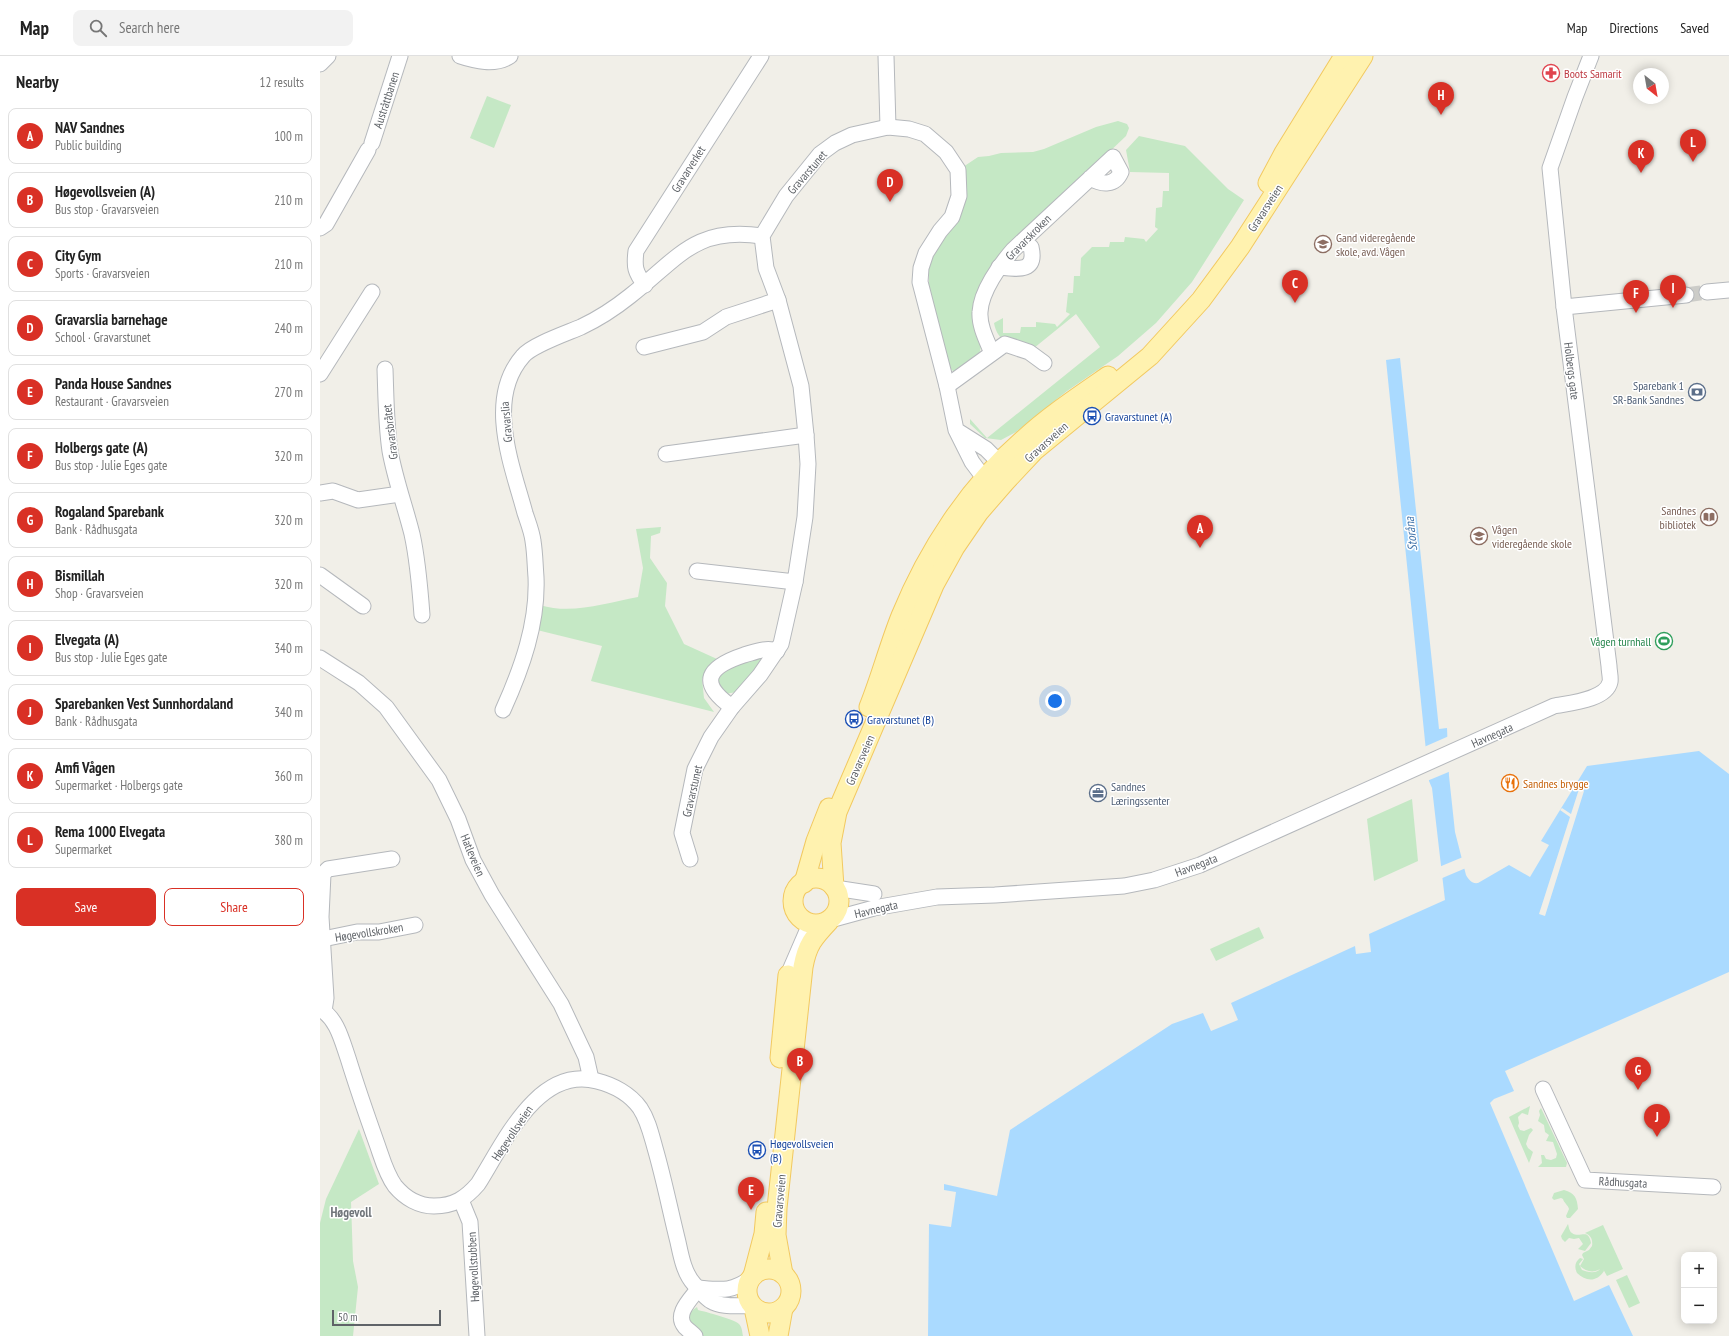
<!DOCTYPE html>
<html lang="en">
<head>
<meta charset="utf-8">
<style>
	body { margin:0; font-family:"PT Sans Narrow",sans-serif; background:#f2f2f2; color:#222 }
	.controls { position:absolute; right:12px; bottom:12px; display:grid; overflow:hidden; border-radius:8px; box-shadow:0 2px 10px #0003 }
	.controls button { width:36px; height:36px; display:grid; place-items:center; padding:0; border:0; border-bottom:1px solid #e0e0e0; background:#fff; color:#222; font:20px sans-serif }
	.compass { position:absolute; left:1313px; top:12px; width:36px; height:36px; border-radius:50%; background:#fff; box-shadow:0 2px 10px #0003; rotate:149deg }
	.scale { position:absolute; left:12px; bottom:10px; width:109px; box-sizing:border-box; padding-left:4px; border:2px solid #5f6368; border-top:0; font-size:11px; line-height:14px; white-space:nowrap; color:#5f6368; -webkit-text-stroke:3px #fff; paint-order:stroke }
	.you { position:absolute; left:735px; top:645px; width:14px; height:14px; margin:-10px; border:3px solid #fff; border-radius:50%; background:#1a73e8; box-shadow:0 0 0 6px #1a73e833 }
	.badge { display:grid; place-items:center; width:26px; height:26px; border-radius:50%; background:#d93025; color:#fff; font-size:13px; font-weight:700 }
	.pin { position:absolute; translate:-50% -33px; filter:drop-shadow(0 1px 2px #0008) }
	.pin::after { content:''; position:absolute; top:21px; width:14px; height:12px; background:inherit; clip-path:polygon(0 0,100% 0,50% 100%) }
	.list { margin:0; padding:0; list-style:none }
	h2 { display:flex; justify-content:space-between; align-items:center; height:52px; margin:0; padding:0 16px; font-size:17px }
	h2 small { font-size:13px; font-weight:400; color:#767676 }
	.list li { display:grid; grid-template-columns:26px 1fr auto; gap:12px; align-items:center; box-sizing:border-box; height:56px; margin:0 8px 8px; padding:0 8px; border:1px solid #e0e0e0; border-radius:8px }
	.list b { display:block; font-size:15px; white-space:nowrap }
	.list p { margin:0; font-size:13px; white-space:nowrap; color:#767676 }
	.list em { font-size:13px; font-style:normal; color:#767676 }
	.actions { display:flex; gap:8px; padding:12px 16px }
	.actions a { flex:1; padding:9px 0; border:1px solid #d93025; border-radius:8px; text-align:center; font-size:14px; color:#d93025 }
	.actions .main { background:#d93025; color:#fff }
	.icon { flex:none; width:22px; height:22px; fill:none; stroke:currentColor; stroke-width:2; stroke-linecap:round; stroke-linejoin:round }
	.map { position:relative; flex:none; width:1409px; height:1280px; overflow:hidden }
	header { display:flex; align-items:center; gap:24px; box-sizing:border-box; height:56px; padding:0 20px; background:#fff; border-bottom:1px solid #e0e0e0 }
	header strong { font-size:19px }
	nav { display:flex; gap:22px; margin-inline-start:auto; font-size:14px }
	.search { width:280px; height:36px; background:#f2f2f2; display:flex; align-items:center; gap:10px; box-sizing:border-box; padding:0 14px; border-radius:8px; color:#767676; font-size:15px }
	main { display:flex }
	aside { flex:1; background:#fff }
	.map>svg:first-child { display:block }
	.green { fill:#c5e8c5 }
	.water { fill:#aadaff }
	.pier { fill:#f1efe8 }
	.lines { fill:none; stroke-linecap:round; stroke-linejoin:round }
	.minor-tunnel { stroke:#ccccc8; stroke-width:15; stroke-dasharray:15 8; stroke-linecap:butt }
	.minor-casing { stroke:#b5b8bc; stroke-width:17 }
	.major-casing { stroke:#f2c960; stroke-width:21 }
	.minor { stroke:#fff; stroke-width:15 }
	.major { stroke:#fff2af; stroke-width:19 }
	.labels { text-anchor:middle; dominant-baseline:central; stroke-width:3; stroke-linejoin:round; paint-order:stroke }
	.health-label { font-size:12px; fill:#be3a42; stroke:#fff; text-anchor:start }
	.street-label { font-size:12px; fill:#5f6368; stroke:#fff }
	.education-label { font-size:12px; fill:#785e54; stroke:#fff; text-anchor:start }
	.service-label { font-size:12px; fill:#4e5e75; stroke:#fff; text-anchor:end }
	.transit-label { font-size:12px; fill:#164399; stroke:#fff; text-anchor:start }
	.leisure-label { font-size:12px; fill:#27864d; stroke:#fff; text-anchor:end }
	.food-label { font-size:12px; fill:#c56008; stroke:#fff; text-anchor:start }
	.water-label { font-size:13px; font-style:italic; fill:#4174aa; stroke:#fff }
	.neighbourhood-label { font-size:13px; font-weight:bold; fill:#70757a; stroke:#fff }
</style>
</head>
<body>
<header>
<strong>Map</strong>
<div class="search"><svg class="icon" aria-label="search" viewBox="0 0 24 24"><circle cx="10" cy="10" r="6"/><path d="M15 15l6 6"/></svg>Search here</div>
<nav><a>Map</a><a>Directions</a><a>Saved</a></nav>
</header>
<main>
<aside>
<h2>Nearby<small>12 results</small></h2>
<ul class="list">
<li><span class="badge">A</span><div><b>NAV Sandnes</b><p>Public building</p></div><em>100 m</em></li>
<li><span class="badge">B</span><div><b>Høgevollsveien (A)</b><p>Bus stop · Gravarsveien</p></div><em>210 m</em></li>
<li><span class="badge">C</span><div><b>City Gym</b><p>Sports · Gravarsveien</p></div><em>210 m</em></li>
<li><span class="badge">D</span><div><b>Gravarslia barnehage</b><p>School · Gravarstunet</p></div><em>240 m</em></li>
<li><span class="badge">E</span><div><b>Panda House Sandnes</b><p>Restaurant · Gravarsveien</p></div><em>270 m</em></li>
<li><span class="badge">F</span><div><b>Holbergs gate (A)</b><p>Bus stop · Julie Eges gate</p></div><em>320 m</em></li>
<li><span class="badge">G</span><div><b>Rogaland Sparebank</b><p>Bank · Rådhusgata</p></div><em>320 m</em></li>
<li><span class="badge">H</span><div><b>Bismillah</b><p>Shop · Gravarsveien</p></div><em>320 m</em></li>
<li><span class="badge">I</span><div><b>Elvegata (A)</b><p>Bus stop · Julie Eges gate</p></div><em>340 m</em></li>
<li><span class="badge">J</span><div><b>Sparebanken Vest Sunnhordaland</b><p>Bank · Rådhusgata</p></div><em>340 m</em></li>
<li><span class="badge">K</span><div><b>Amfi Vågen</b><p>Supermarket · Holbergs gate</p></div><em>360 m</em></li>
<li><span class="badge">L</span><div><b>Rema 1000 Elvegata</b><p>Supermarket</p></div><em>380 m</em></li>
</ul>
<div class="actions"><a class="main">Save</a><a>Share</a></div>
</aside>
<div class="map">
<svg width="1409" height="1280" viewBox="0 0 1409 1280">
	<rect width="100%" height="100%" fill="#f1efe8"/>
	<g class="green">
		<polygon points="167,40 191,49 174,92 150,82"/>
		<polygon points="798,65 807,68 809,72 806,80 701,180 657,270 661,291 659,299 634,316 628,310 609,233 609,207 643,111 658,101 669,100 681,97 713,96 724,93 776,71"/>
		<path d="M819,80L865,90L908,133L924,144L872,226L836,267L798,300L747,335L696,376L681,384L665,382L650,368V363L667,382L780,291L756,258L714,292C695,288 678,289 674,267L683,262V277H700L701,271H716V266L735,268L737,271L750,258L746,256L748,237H753L754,220H760L761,202L772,191H789L790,186H804L805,181L824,183L826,186L838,173L835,171L836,152L842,151L843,135H849V117L810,116L806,94Z"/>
		<path d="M341,471L340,477L331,480L330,502L347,527L345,550L364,588L397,603L382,623L384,642L394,656L271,625L282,590L217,574L220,549C252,559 285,547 318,541L323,512L316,473Z"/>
		<polygon points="438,600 442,602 444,607 416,636 406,638 398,627 398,621 411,611"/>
		<polygon points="1092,743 1098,805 1054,825 1047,763"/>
		<polygon points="939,871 944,882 896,905 890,893"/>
		<polygon points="1210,1050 1208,1059 1202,1057 1198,1061 1199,1067 1198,1070 1200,1074 1204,1075 1211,1072 1213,1074 1209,1079 1206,1088 1208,1092 1213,1096 1209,1107 1189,1061"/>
		<polygon points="1221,1052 1247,1107 1246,1111 1218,1111 1222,1107 1221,1099 1224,1099 1226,1103 1231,1104 1236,1102 1237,1098 1233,1086 1226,1085 1229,1079 1225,1076 1224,1069 1218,1065 1220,1059 1219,1055"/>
		<polygon points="39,1073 59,1128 31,1146 33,1205 38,1231 33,1280 0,1280 0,1167 6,1143"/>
		<path d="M1244,1134C1255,1137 1257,1142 1258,1153L1250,1162H1247L1246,1160L1249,1153C1248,1149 1244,1147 1243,1143L1241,1142L1234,1144L1232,1142L1234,1137Z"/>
		<path d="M1248,1168C1249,1171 1249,1175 1252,1177C1260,1183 1268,1171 1271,1187L1265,1195L1258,1193L1263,1188L1259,1182L1254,1183L1249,1182L1245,1186L1242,1183L1241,1180Z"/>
		<path d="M1283,1169L1303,1213L1287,1220L1283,1213L1284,1215C1277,1226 1266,1226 1257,1217C1254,1211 1255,1206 1260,1202L1263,1203L1259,1208L1262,1214C1267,1216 1276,1218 1280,1213C1274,1217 1266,1216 1260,1210L1264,1203L1262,1199L1263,1197L1269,1194L1272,1190C1273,1184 1271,1179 1265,1177Z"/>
		<polygon points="1307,1219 1320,1247 1309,1252 1296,1224"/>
		<path d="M377,1251L378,1254C386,1256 414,1263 419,1268C422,1271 422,1275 423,1280H383L371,1268L369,1263L370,1256Z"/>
	</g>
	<path class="water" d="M1080,302L1119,673L1127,672L1129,720L1135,776L1146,819C1149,824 1152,828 1158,827L1189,809L1210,821L1229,789L1221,785L1267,710L1379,695L1409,718V916L1185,1015L1194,1035L1174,1043L1170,1047L1254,1245L1289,1229L1313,1280H608L609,1168L631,1171L636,1136L624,1134V1128L677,1140L690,1074L852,968L883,957L891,975L918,964L911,947L1035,890L1036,898L1051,896L1049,878L1125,844L1112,732L1109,725L1105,685L1066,304Z"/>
	<g class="pier">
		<polygon points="1129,680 1131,715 1107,725 1104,691"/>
		<polygon points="1259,733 1264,735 1225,860 1219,858 1250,761 1240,754 1242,752 1251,758"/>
		<polygon points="1143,801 1146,812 1120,823 1119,811"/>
	</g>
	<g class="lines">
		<polyline class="minor-tunnel" points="1366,239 1387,236"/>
		<g class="minor-casing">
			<g id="minor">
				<path d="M140,0C155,5 175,10 190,0"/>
				<polyline points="566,0 568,71"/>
				<polyline points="0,8 8,0"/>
				<polyline points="52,87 80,0"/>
				<polyline points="0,172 6,168 48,94"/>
				<path d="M679,211C697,213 717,217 711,191L707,188L701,187"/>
				<path d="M325,229C315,216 314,211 316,195L441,0"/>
				<polyline points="1387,236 1409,234"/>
				<polyline points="1244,251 1366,239"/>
				<polyline points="324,291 383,276 406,261 458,244"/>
				<path d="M672,297C667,285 659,270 660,256C661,235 680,209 693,194L793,101L801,116C795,130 782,129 770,122"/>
				<path d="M65,313C66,341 66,368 70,395C75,423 85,450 92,478C98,505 100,532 102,559"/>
				<polyline points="0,318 52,236"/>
				<polyline points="627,330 685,288 709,296 724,307"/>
				<polyline points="346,398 486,379"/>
				<polyline points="0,437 13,435 38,444 80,438"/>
				<polyline points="377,515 475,526 485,461 488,408 486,379 481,330 458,244 446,212 442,180 466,140 500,98 515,87 532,79 568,71 589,73 605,78 626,96 638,114 639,140 632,161 620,175 606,197 601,212 600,226 627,330 636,374 652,406 664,422 685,426 679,406 666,393 636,374"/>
				<polyline points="0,519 43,550"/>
				<polyline points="0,602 39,627 66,651 119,724 138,763 153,804 172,839 241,948 266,1001 271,1023"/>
				<path d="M412,651C377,626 388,611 424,599C435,596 446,591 457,595"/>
				<path d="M183,654C202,612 218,567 216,521C215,509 215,497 213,485C212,476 208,466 205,457C192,409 165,343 203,300C212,289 247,277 261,271C278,263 295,252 310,240C358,203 374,170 442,180"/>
				<polyline points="370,803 362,777 375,713 391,681 412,651 440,619 461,588 475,526"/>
				<polyline points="515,832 554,838"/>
				<polyline points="3,883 37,876 59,876 95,869"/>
				<path d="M468,919L487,875L510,864L554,852L617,841L675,839L804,830L834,824L880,809L1234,650C1249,647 1286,644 1290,626C1291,622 1289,615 1289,610L1244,251L1230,112L1255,41L1271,0"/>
				<path d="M0,953C17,962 22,985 28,1002C37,1031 47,1060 57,1088C62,1102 66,1118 75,1130C85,1142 99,1150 114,1150C134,1150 146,1142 158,1128C184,1087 218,1009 277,1025C293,1029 310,1038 320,1052C328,1064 331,1078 335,1092C344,1123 350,1154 358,1186C361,1200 364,1217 374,1228C377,1232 387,1243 391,1245C402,1252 420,1249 433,1250"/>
				<polyline points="4,955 6,942 1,861 3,818 8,813 72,803"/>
				<polyline points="1223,1033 1265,1124 1393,1131"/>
				<polyline points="141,1144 150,1166 157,1280"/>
				<path d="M379,1232C402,1234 412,1236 431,1222"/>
				<path d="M375,1280C372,1277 368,1274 365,1271C354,1258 371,1243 379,1232"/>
			</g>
		</g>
		<g class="major-casing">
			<g id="major">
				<polyline points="948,127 964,97 1024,0"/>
				<path d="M549,651C561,621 569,590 581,560C608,494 649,431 703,384C729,360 759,340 788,320"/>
				<circle cx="496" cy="845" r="23"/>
				<polyline points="484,827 496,785 509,752"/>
				<polyline points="514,831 511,787 517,756 614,529 635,491 659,456 685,426 714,395 830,300 881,244 920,191 1043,0"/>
				<polyline points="460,1002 468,919"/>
				<circle cx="449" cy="1235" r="22"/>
				<path d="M463,1218L456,1179L457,1152L483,911C487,889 493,882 509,865"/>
				<polyline points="433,1220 444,1178 446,1156"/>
				<polyline points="434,1252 440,1280"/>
				<polyline points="458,1280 463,1252"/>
			</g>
		</g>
		<use href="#minor" class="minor"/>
		<use href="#major" class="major"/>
	</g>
	<defs>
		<g id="pharmacy-ring" transform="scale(0.9)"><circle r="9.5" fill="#fff" stroke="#e0444e" stroke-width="1.5"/><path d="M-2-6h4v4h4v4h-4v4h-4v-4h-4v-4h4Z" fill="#e0444e"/></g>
		<g id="school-ring" transform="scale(0.9)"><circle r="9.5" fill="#fff" stroke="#8d6e63" stroke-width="1.5"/><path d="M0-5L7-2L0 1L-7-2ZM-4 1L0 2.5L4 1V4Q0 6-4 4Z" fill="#8d6e63"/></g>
		<g id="bank-ring" transform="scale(0.9)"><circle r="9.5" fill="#fff" stroke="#5c6f8a" stroke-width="1.5"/><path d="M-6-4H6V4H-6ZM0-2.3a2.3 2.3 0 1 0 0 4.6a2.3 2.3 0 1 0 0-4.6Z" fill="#5c6f8a"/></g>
		<g id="bus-ring" transform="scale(0.9)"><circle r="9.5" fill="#fff" stroke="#1a4fb4" stroke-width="1.5"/><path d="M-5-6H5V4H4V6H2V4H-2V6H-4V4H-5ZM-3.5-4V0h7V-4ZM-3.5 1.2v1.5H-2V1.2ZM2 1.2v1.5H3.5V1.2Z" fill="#1a4fb4"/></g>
		<g id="library-ring" transform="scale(0.9)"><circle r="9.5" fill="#fff" stroke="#8d6e63" stroke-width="1.5"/><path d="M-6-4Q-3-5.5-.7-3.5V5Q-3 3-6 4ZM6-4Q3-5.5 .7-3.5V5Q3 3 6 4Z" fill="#8d6e63"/></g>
		<g id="stadium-ring" transform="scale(0.9)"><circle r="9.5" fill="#fff" stroke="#2e9e5b" stroke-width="1.5"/><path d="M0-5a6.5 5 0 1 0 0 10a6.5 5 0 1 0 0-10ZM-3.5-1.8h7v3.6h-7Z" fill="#2e9e5b"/></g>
		<g id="restaurant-ring" transform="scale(0.9)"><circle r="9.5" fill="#fff" stroke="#e8710a" stroke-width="1.5"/><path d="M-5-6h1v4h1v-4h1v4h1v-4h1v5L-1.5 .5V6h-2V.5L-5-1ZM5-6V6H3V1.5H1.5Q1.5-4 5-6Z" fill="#e8710a"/></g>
		<g id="office-ring" transform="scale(0.9)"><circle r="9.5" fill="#fff" stroke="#5c6f8a" stroke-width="1.5"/><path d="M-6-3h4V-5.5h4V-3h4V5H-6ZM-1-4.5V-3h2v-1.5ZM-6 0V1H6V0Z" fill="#5c6f8a"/></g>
	</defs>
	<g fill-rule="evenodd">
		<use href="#pharmacy-ring" x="1231" y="17"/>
		<use href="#school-ring" x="1003" y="188"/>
		<use href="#bank-ring" x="1377" y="336"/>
		<use href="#bus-ring" x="772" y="360"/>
		<use href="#library-ring" x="1389" y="461"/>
		<use href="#school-ring" x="1159" y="480"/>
		<use href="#stadium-ring" x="1344" y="585"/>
		<use href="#bus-ring" x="534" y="663"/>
		<use href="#restaurant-ring" x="1190" y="727"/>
		<use href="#office-ring" x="778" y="737"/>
		<use href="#bus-ring" x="437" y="1094"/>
	</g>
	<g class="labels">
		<g class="health-label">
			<text x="1244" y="17">Boots Samarit</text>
		</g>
		<g class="street-label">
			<text transform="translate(66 44) rotate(-72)">Austråttbanen</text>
			<text transform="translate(368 113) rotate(-58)">Gravarverket</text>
			<text transform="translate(487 116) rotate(-49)">Gravarstunet</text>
			<text transform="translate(945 152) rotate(-57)">Gravarsveien</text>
			<text transform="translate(708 181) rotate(-45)">Gravarskroken</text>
			<text transform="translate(1252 315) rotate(83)">Holbergs gate</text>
			<text transform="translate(186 366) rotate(-95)">Gravarslia</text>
			<text transform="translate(70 376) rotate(-97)">Gravarsbråtet</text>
			<text transform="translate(726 386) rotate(-42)">Gravarsveien</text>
			<text transform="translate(1172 679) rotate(-24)">Havnegata</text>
			<text transform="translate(540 704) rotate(-66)">Gravarsveien</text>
			<text transform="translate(372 735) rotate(-77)">Gravarstunet</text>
			<text transform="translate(153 799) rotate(67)">Hatleveien</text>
			<text transform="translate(876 809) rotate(-21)">Havnegata</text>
			<text transform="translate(556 853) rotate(-13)">Havnegata</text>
			<text transform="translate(49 876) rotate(-9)">Høgevollskroken</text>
			<text transform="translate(192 1077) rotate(-56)">Høgevollsveien</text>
			<text transform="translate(1303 1126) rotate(3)">Rådhusgata</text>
			<text transform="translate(459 1145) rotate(-85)">Gravarsveien</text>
			<text transform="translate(153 1211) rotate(-93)">Høgevollstubben</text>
		</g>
		<g class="education-label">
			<text x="1016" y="181">Gand videregående<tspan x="1016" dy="14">skole, avd. Vågen</tspan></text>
			<text x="1376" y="454" text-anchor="end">Sandnes<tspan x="1376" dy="14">bibliotek</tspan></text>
			<text x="1172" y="473">Vågen<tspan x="1172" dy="14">videregående skole</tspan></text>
		</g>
		<g class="service-label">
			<text x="1364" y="329">Sparebank 1<tspan x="1364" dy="14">SR-Bank Sandnes</tspan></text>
			<text x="791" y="730" text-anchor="start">Sandnes<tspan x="791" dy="14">Læringssenter</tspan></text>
		</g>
		<g class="transit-label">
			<text x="785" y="360">Gravarstunet (A)</text>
			<text x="547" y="663">Gravarstunet (B)</text>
			<text x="450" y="1087">Høgevollsveien<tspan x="450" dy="14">(B)</tspan></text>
		</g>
		<g class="leisure-label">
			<text x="1331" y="585">Vågen turnhall</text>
		</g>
		<g class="food-label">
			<text x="1203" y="727">Sandnes brygge</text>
		</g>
		<g class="water-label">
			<text transform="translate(1091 478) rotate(-96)">Storåna</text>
		</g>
		<g class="neighbourhood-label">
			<text x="31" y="1156">Høgevoll</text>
		</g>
	</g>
</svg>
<div class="controls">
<button>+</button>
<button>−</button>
</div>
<svg class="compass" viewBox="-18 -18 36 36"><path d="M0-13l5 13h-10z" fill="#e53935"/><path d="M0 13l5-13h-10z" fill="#767676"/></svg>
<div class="scale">50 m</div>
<div class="you"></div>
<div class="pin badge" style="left:880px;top:492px">A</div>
<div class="pin badge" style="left:480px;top:1025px">B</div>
<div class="pin badge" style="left:975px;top:247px">C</div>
<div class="pin badge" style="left:570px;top:146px">D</div>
<div class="pin badge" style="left:431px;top:1154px">E</div>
<div class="pin badge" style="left:1316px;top:257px">F</div>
<div class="pin badge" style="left:1318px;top:1034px">G</div>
<div class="pin badge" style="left:1121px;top:59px">H</div>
<div class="pin badge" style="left:1353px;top:252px">I</div>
<div class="pin badge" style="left:1337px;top:1081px">J</div>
<div class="pin badge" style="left:1321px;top:117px">K</div>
<div class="pin badge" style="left:1373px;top:106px">L</div>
</div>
</main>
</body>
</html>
